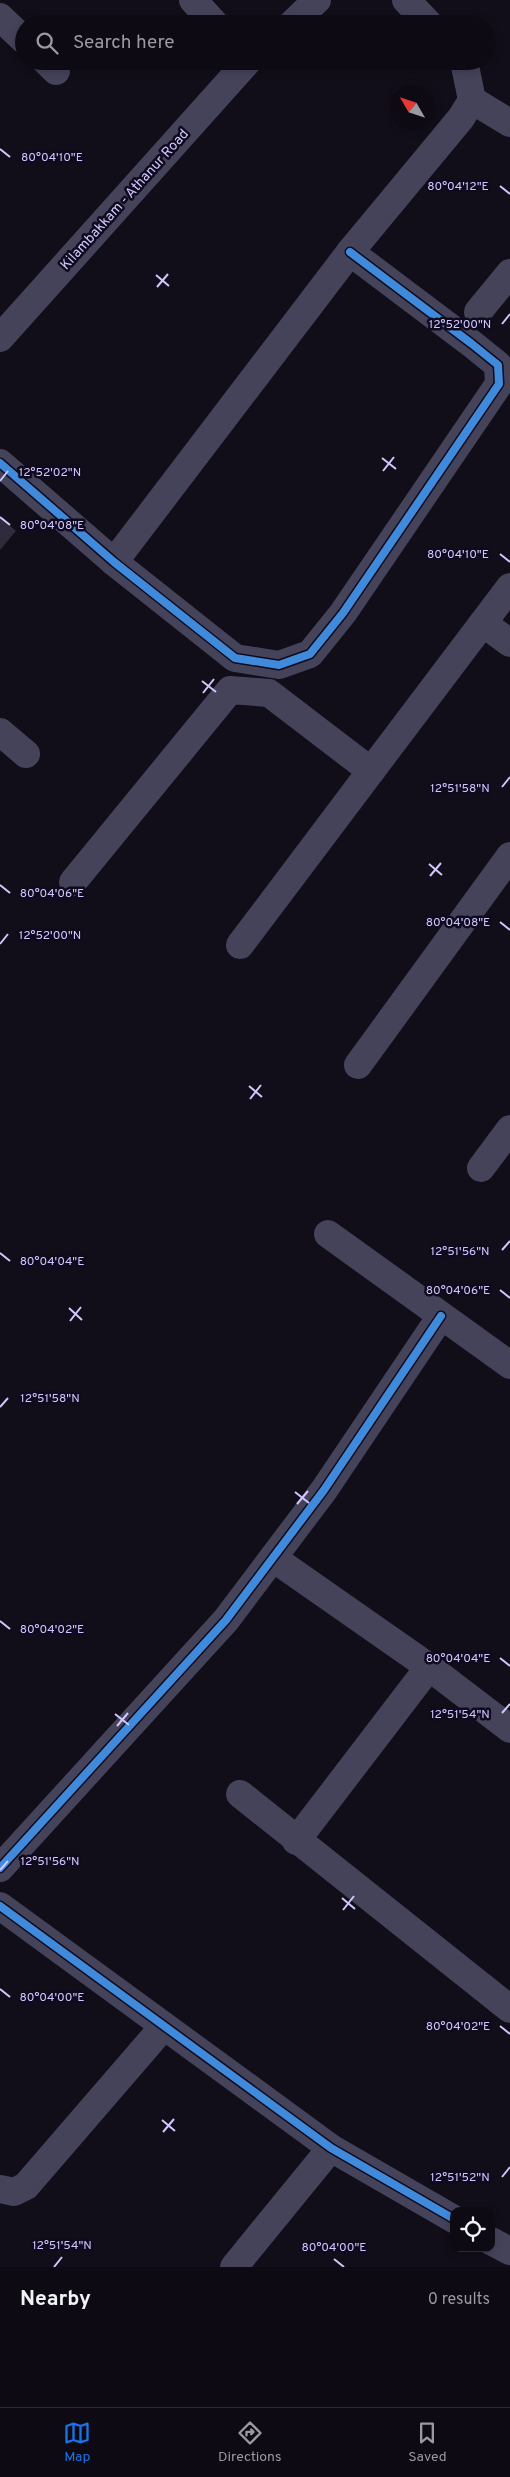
<!DOCTYPE html>
<html lang="en">
<head>
<meta charset="utf-8">
<style>
	body { margin:0; font-family:Overpass,sans-serif; background:#1b1821; color:#f1f3f6 }
	.controls { position:absolute; right:15px; bottom:15px; display:grid; overflow:hidden; border-radius:10px; box-shadow:0 2px 8px #0003 }
	.controls button { width:45px; height:45px; display:grid; place-items:center; padding:0; border:0; border-bottom:1px solid #2d2b33; background:#0d0a13; color:#f1f3f6; font:25px sans-serif }
	.compass { position:absolute; left:390px; top:85px; width:45px; height:45px; border-radius:50%; background:#0d0a13; box-shadow:0 2px 8px #0003; rotate:309deg }
	.list { margin:0; padding:0; list-style:none }
	h2 { display:flex; justify-content:space-between; align-items:center; height:65px; margin:0; padding:0 20px; font-size:21px }
	h2 small { font-size:16px; font-weight:400; color:#9a9aa0 }
	.icon { flex:none; width:28px; height:28px; fill:none; stroke:currentColor; stroke-width:2; stroke-linecap:round; stroke-linejoin:round }
	.map { position:relative; flex:none; width:510px; height:2267px; overflow:hidden }
	.search { position:absolute; background:#0d0a13; box-shadow:0 2px 8px #0003; left:15px; right:15px; top:15px; height:55px; display:flex; align-items:center; gap:12px; box-sizing:border-box; padding:0 18px; border-radius:28px; color:#9a9aa0; font-size:19px }
	.sheet { height:140px; background:#0d0a13 }
	nav { display:flex; justify-content:space-around; align-items:center; box-sizing:border-box; height:70px; border-top:1px solid #2d2b33; background:#0d0a13; font-size:14px; color:#9a9aa0 }
	nav a { display:grid; justify-items:center; gap:2px }
	nav .on { color:#1a73e8 }
	.map>svg:first-child { display:block }
	.building { fill:#2f2b3c }
	.lines { fill:none; stroke-linecap:round; stroke-linejoin:round }
	.minor { stroke:#45435a; stroke-width:28 }
	.cycleway-casing { stroke:#0f0a1d; stroke-width:11 }
	.cycleway { stroke:#408adc; stroke-width:8 }
	.ticks { fill:none; stroke:#d1c7ff; stroke-width:2 }
	.labels { text-anchor:middle; dominant-baseline:central; stroke-width:5; stroke-linejoin:round; paint-order:stroke }
	.street-label { font-size:14px; fill:#d1c7ff; stroke:#0f0a1d }
	.ticks-label { font-size:12px; text-anchor:middle; fill:#d1c7ff; stroke:#0f0a1d; stroke-width:5; stroke-linejoin:round; paint-order:stroke }
</style>
</head>
<body>
<div class="map">
<svg width="510" height="2267" viewBox="0 0 510 2267">
	<rect width="100%" height="100%" fill="#110e19"/>
	<polygon class="building" points="0,517 16,531 0,550"/>
	<g class="lines">
		<g class="minor">
			<polyline points="193,0 215,24"/>
			<polyline points="406,0 429,24"/>
			<polyline points="0,17 24,40"/>
			<polyline points="292,24 317,0"/>
			<polyline points="46,61 56,71"/>
			<polyline points="472,100 510,123"/>
			<polyline points="478,312 510,273"/>
			<polyline points="0,338 248,61"/>
			<polyline points="0,463 114,562 235,658 279,665 310,654 343,613 499,384 498,365 472,344 350,252"/>
			<polyline points="114,562 350,252 461,118 472,100 464,61"/>
			<polyline points="483,623 510,643"/>
			<polyline points="0,732 26,754"/>
			<polyline points="371,771 510,587"/>
			<polyline points="73,882 230,690 269,693 371,771 240,945"/>
			<polyline points="358,1065 510,856"/>
			<polyline points="481,1168 510,1129"/>
			<polyline points="328,1234 510,1365"/>
			<polyline points="273,1558 429,1667 510,1729"/>
			<polyline points="240,1794 510,2009"/>
			<polyline points="296,1841 429,1667"/>
			<polyline points="0,1868 226,1620 324,1490 441,1316"/>
			<polyline points="0,1906 331,2148 454,2219"/>
			<polyline points="0,2189 14,2192 26,2186 164,2026"/>
			<polyline points="491,2241 510,2251"/>
			<polyline points="234,2267 331,2148"/>
		</g>
		<g class="cycleway-casing">
			<g id="cycleway">
				<polyline points="0,463 114,562 235,658 279,665 310,654 343,613 499,384 498,365 472,344 350,252"/>
				<polyline points="0,1868 226,1620 324,1490 441,1316"/>
				<polyline points="0,1906 331,2148 454,2219"/>
			</g>
		</g>
		<use href="#cycleway" class="cycleway"/>
	</g>
	<path class="ticks" d="M0,149L10,157M500,186L510,194M156,275L169,286M157,287L168,274M502,324L510,314M382,458L396,469M383,471L394,457M0,481L8,471M0,517L10,525M500,554L510,562M202,681L216,692M203,693L214,679M502,787L510,777M429,864L442,875M430,876L441,863M0,885L10,893M500,922L510,930M0,944L8,934M249,1086L262,1097M250,1099L261,1085M502,1250L510,1241M0,1253L10,1261M500,1290L510,1298M69,1308L82,1320M70,1321L81,1307M0,1407L8,1398M295,1492L309,1503M297,1504L308,1491M0,1621L10,1629M500,1658L510,1666M502,1713L510,1704M115,1714L129,1725M117,1726L128,1713M0,1870L8,1861M342,1898L355,1909M343,1910L354,1896M0,1989L10,1997M500,2026L510,2034M162,2120L175,2131M163,2132L174,2119M502,2177L510,2167M334,2259L344,2267M54,2267L62,2257"/>
	<g class="labels">
		<g class="street-label">
			<text transform="translate(125 200) rotate(-48)">Kilambakkam - Athanur Road</text>
		</g>
	</g>
	<g class="ticks-label">
		<text x="52" y="161">80°04'10"E</text>
		<text x="458" y="190">80°04'12"E</text>
		<text x="460" y="328">12°52'00"N</text>
		<text x="50" y="476">12°52'02"N</text>
		<text x="52" y="529">80°04'08"E</text>
		<text x="458" y="558">80°04'10"E</text>
		<text x="460" y="792">12°51'58"N</text>
		<text x="52" y="897">80°04'06"E</text>
		<text x="458" y="926">80°04'08"E</text>
		<text x="50" y="939">12°52'00"N</text>
		<text x="460" y="1255">12°51'56"N</text>
		<text x="52" y="1265">80°04'04"E</text>
		<text x="458" y="1294">80°04'06"E</text>
		<text x="50" y="1402">12°51'58"N</text>
		<text x="52" y="1633">80°04'02"E</text>
		<text x="458" y="1662">80°04'04"E</text>
		<text x="460" y="1718">12°51'54"N</text>
		<text x="50" y="1865">12°51'56"N</text>
		<text x="52" y="2001">80°04'00"E</text>
		<text x="458" y="2030">80°04'02"E</text>
		<text x="460" y="2181">12°51'52"N</text>
		<text x="62" y="2249">12°51'54"N</text>
		<text x="334" y="2251">80°04'00"E</text>
	</g>
</svg>
<div class="controls">
<button><svg class="icon" aria-label="locate" viewBox="0 0 24 24"><circle cx="12" cy="12" r="6"/><path d="M12 2v4M12 18v4M2 12h4M18 12h4"/></svg></button>
</div>
<svg class="compass" viewBox="-18 -18 36 36"><path d="M0-13l5 13h-10z" fill="#e53935"/><path d="M0 13l5-13h-10z" fill="#9a9aa0"/></svg>
<div class="search"><svg class="icon" aria-label="search" viewBox="0 0 24 24"><circle cx="10" cy="10" r="6"/><path d="M15 15l6 6"/></svg>Search here</div>
</div>
<section class="sheet">
<h2>Nearby<small>0 results</small></h2>
<ul class="list">
</ul>
</section>
<nav>
<a class="on"><svg class="icon" aria-label="map" viewBox="0 0 24 24"><path d="M3 6l6-2 6 2 6-2v14l-6 2-6-2-6 2zM9 4v14M15 6v14"/></svg>Map</a>
<a><svg class="icon" aria-label="directions" viewBox="0 0 24 24"><path d="M12 3l9 9-9 9-9-9zM9 14v-3h6M13 9l2 2-2 2"/></svg>Directions</a>
<a><svg class="icon" aria-label="saved" viewBox="0 0 24 24"><path d="M7 4h10v16l-5-4-5 4z"/></svg>Saved</a>
</nav>
</body>
</html>
